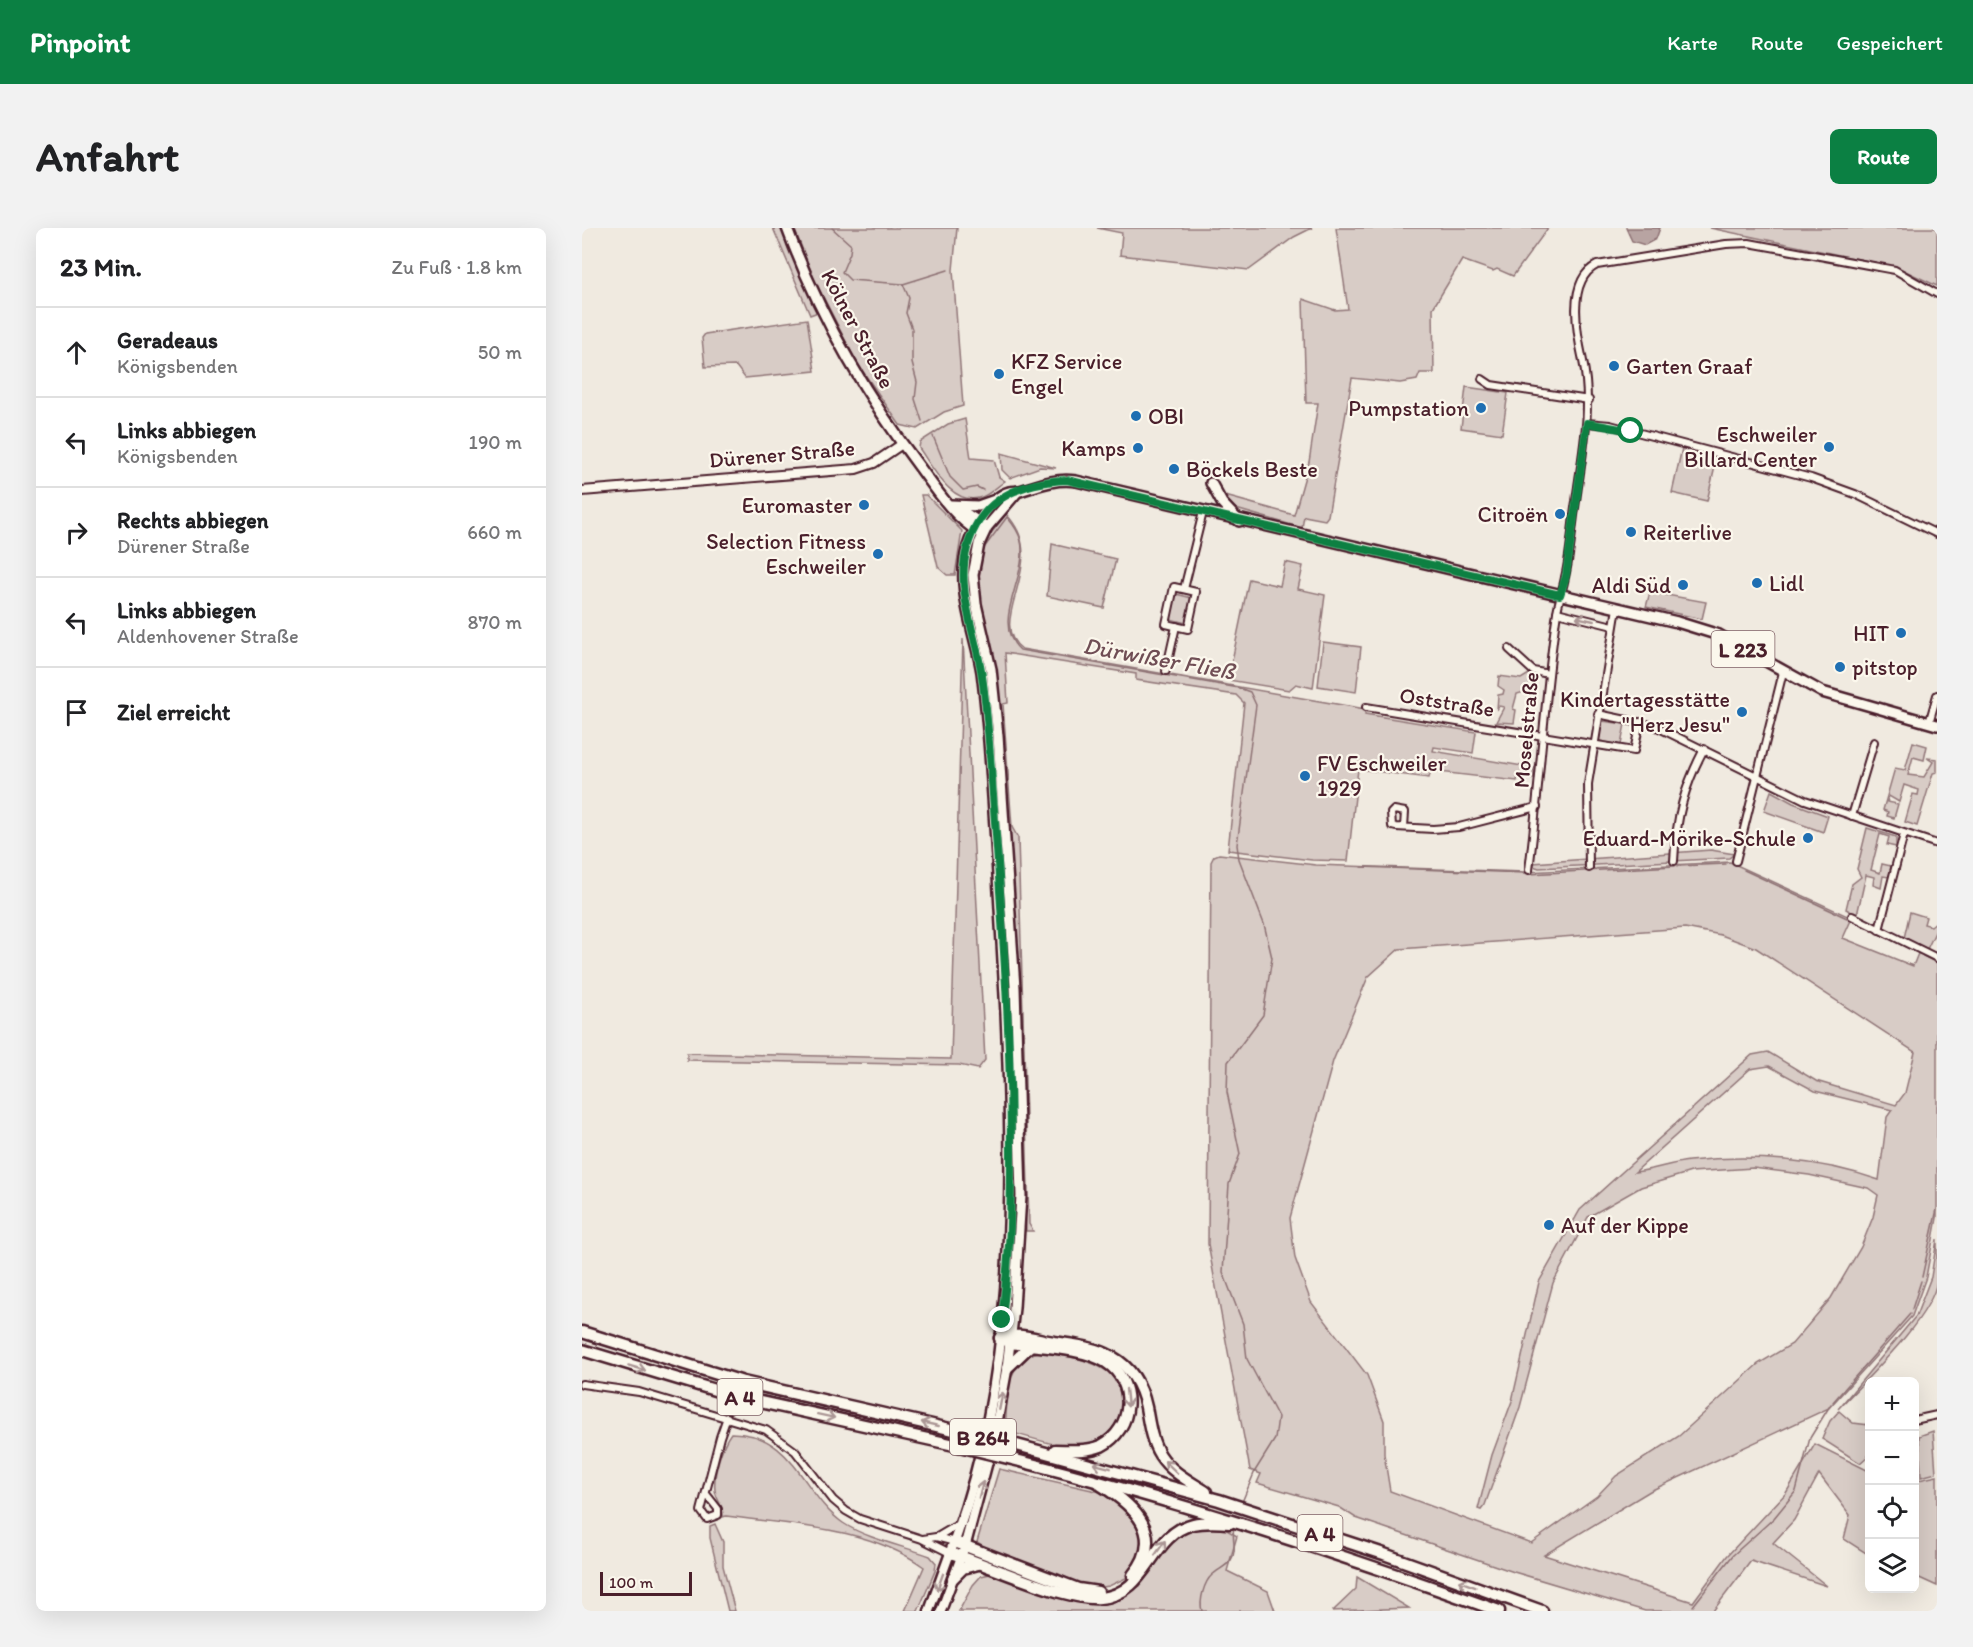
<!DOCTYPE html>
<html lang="de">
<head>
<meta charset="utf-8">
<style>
	body { margin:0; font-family:Itim,sans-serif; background:#f2f2f2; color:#202124 }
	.controls { position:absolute; right:18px; bottom:18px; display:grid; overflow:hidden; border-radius:9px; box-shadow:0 6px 24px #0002 }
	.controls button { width:54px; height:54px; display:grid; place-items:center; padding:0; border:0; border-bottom:2px solid #e0e0e0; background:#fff; color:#202124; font:30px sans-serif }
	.scale { position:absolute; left:18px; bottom:15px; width:92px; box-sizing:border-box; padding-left:6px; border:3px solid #4a1f2b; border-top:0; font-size:16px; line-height:21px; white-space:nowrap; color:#4a1f2b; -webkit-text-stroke:4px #fbf7ec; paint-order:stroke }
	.stop { position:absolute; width:18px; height:18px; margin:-14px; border:4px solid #0b8043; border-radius:50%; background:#fff }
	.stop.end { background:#0b8043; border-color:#fff; box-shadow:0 2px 6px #0008 }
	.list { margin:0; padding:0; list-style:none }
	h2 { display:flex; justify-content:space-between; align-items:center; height:78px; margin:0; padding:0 24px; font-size:26px }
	h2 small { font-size:20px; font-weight:400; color:#757577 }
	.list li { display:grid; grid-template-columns:39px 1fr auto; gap:18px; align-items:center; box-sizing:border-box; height:90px; padding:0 24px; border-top:2px solid #e0e0e0 }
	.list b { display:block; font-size:22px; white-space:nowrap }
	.list p { margin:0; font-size:20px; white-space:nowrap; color:#757577 }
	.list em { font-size:20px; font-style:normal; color:#757577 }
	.icon { flex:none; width:33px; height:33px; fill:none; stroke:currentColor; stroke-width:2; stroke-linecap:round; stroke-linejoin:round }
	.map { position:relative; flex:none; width:1355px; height:1383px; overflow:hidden; border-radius:9px }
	header { display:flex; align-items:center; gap:36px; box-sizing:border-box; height:84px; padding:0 30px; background:#0b8043; color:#fff }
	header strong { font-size:28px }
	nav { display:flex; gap:33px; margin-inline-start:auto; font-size:21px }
	.intro { display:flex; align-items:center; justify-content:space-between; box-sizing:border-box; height:144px; padding:0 36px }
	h1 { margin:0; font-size:42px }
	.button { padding:15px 27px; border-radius:9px; background:#0b8043; color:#fff; font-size:21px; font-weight:700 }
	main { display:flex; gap:36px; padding:0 36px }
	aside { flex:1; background:#fff; border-radius:9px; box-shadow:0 6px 24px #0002 }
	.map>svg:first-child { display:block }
	.green { fill:#d8ccc6; stroke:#917678; stroke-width:1.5; fill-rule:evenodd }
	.water { fill:#b8a4a2; stroke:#8c6f72; stroke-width:1.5 }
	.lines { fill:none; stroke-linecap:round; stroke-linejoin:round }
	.stream { stroke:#8c6f72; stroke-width:1.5 }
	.minor-casing { stroke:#4a1f2b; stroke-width:10 }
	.tertiary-casing { stroke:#4a1f2b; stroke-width:12 }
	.secondary-casing { stroke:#4a1f2b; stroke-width:13 }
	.primary-casing { stroke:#4a1f2b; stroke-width:14 }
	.motorway-casing { stroke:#4a1f2b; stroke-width:15 }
	.minor { stroke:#fbf7ec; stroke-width:6 }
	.tertiary { stroke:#fbf7ec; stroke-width:8 }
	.secondary { stroke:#fbf7ec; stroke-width:8 }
	.primary { stroke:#fbf7ec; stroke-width:9 }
	.motorway { stroke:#fbf7ec; stroke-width:10 }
	.motorway-bridge-casing { stroke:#4a1f2b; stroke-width:15; stroke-linecap:butt }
	.motorway-bridge { stroke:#fbf7ec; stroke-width:10 }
	.oneway { stroke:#ab9695 }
	.route { stroke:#0b8043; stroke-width:8 }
	.poi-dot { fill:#1f6fb2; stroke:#fbf7ec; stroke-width:2 }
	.labels { text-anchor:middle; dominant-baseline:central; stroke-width:4.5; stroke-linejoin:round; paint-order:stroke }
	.shield { fill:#fbf7ec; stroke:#7f6065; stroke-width:1.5 }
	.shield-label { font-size:21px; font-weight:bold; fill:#4a1f2b }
	.street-label { font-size:22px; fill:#4a1f2b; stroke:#fbf7ec }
	.poi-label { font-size:22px; fill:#4a1f2b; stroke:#fbf7ec; text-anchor:end }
	.water-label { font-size:24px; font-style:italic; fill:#704e55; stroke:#fbf7ec }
</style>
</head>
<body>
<header>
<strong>Pinpoint</strong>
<nav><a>Karte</a><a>Route</a><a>Gespeichert</a></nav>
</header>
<div class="intro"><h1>Anfahrt</h1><a class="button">Route</a></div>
<main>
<aside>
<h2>23 Min.<small>Zu Fuß · 1.8 km</small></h2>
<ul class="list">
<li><svg class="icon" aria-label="ahead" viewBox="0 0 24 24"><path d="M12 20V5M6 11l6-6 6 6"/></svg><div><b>Geradeaus</b><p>Königsbenden</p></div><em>50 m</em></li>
<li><svg class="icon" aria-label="left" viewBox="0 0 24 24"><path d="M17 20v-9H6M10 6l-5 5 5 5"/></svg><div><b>Links abbiegen</b><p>Königsbenden</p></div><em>190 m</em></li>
<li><svg class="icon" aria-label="right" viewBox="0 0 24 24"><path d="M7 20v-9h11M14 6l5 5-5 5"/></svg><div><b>Rechts abbiegen</b><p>Dürener Straße</p></div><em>660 m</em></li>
<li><svg class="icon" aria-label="left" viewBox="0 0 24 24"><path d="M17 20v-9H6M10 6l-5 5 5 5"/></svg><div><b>Links abbiegen</b><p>Aldenhovener Straße</p></div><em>870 m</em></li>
<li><svg class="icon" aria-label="arrive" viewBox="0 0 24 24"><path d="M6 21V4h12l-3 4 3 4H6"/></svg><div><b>Ziel erreicht</b></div></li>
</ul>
</aside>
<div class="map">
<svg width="1355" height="1383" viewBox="0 0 1355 1383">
	<rect width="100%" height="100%" fill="#f0eae0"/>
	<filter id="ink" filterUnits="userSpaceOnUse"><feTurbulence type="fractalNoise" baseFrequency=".0167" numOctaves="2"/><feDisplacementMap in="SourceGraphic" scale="12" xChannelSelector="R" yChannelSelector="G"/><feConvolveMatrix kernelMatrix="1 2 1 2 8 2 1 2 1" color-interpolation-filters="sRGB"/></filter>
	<g filter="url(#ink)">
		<g class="green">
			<polygon points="191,0 201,0 236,84 228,87"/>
			<polygon points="212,0 375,0 371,42 381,178 362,184 335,201 318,197 275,135 233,53"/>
			<polygon points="515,0 730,0 712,9 667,42 538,27 540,5"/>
			<polygon points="754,0 966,0 931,48 915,41 911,43 880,32 851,80 852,145 838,145 835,152 818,155 770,150 746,288 743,292 722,288 720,300 654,281 636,266 712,287 727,234 736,175 724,175 721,71 753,82 766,81"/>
			<polygon points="1128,0 1355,0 1355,58 1315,39"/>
			<polygon points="225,91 233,143 163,150 154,138 123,139 120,110 123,106"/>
			<polygon points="884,159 926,165 920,206 879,200"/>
			<path d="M383,191L389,230L412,232L417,249L423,253C416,258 408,266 400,269C371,280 351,240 337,220L338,214L366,196Z"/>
			<polygon points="1100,220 1135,230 1125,273 1090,265"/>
			<polygon points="419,225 474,240 458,239 428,250 420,242"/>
			<polygon points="339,267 344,267 380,303 373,347 365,347 356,339"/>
			<path d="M424,286C471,334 401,393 440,421L783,481V486L894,504L891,525L852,519L851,523L952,540V551L936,549L935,553L849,543L847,550L776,541L766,633L730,632L646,622L662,475L654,467L554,452V446L423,425L426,475L421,476L430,599L436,610L447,996L451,1003H444L436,759L421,509L413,441L399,375L396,347L403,313Z"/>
			<polygon points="470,316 534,331 522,380 465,368"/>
			<polygon points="703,334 721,338 716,361 743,367 731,460 714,456 707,462 646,452 667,351 698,358"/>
			<polygon points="1068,364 1124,374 1120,391 1064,379"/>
			<polygon points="594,366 610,370 604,395 588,391"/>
			<polygon points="381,411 403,832 396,841 377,837 105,832 105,825 369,831"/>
			<polygon points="741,414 779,419 774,464 736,458"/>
			<polygon points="947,446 951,449 949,462 935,466 931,481 934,482 932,495 914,494 922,479 917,478 915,482 916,467 921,466 922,462 916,458 917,448 939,451"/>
			<polygon points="1020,493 1043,496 1039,517 1017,513"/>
			<polygon points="1331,514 1345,518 1342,532 1331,529 1326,547 1342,549 1351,534 1345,530 1355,531 1355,544 1351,545 1335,598 1323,594 1331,566 1336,567 1337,562 1322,557 1317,574 1307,568 1305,574 1316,576 1312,590 1305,588 1306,584 1301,582 1313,540 1323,542"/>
			<polygon points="1189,563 1211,575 1246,588 1241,604 1182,583"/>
			<polygon points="1285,600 1314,609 1314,619 1305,617 1307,609 1298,606 1289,642 1298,645 1300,636 1309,638 1307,649 1301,648 1299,660 1291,657 1292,649 1284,647 1275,687 1264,681 1270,656 1279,649 1275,641"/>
			<polygon points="1129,622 1152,626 1147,630 957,640 951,638 951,635"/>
			<path d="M637,626L734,637L943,644L1148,634L1270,690L1261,710L1331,738L1337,723L1355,732V990L1344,1049L1330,1088L1247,1180L1068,1263L962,1327L1111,1374L1145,1328L1204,1265L1233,1216L1287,1243V1327L1262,1311L1268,1287L1237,1246L1212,1292L1191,1315L1245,1358L1169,1333L1131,1383H1063L932,1344L774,1290L757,1279L675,1255L679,1246L668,1242L626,1016L629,634L632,628ZM1103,700L1139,707L1174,720L1333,824L1323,865L1314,877L1234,853L1186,824L1170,827L998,982L957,1054L930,1173L910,1227L896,1281L899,1282L903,1277L938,1179L971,1055L1006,989L1059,959L1109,944L1171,940L1227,947L1286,960L1296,967L1291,989L1279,1019L1249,1070L1210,1116L1176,1136L1097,1208L1034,1248L1015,1268L949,1315L808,1263L802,1226V1193L785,1147L729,1074L713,1030L708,990L751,833L786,749L817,721ZM1187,838L1233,863L1310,882L1305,889L1297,952C1237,931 1170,926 1107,933C1089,935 1071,942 1053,944L1168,841Z"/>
			<polygon points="1328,684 1344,689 1342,696 1349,698 1355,693 1355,700 1345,721 1322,710"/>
			<path d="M1355,1011C1355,1025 1355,1040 1355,1053C1350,1090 1282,1153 1256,1181L1334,1088L1349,1049Z"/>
			<path d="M456,1124C480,1127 506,1130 526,1144C544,1156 545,1186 533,1202C526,1211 511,1217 500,1218C477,1221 446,1208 423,1203C426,1174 421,1133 456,1124Z"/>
			<polygon points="1257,1183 1271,1195 1287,1197 1287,1227 1278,1235 1240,1211 1248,1193"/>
			<polygon points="1351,1203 1354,1245 1339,1249 1337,1208"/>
			<path d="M149,1205C213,1205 220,1267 261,1295C285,1311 321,1318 348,1328L354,1335L353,1343L336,1383H323L342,1339C286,1299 210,1297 144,1288L141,1289C142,1278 134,1272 133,1262C131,1246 140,1217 149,1205Z"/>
			<polygon points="417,1241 523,1265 553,1286 559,1308 558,1322 552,1339 544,1350 527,1358 507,1361 477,1346 414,1326 395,1314"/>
			<polygon points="1355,1248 1355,1358 1333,1348 1332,1253"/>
			<polygon points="133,1296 141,1314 141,1338 153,1383 146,1383 128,1310 128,1298"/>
			<polygon points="622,1299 645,1302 655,1308 645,1343 686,1363 693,1383 377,1383 391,1357 399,1348 408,1346 422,1347 475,1365 544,1366 558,1358 585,1318 605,1301"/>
			<polygon points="775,1349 827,1380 751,1383 774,1361"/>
		</g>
		<polygon class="water" points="1044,0 1078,0 1074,11 1063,17 1050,13"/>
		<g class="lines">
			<g class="stream">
				<polyline points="250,0 269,17 268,25 260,44 268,52 321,56 327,70 324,85 330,101 330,135 335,154 333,171 340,193"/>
				<polyline points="321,56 366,42"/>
				<polyline points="351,208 368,249 381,262 395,259 401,262"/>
				<path d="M402,320L425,289C431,296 437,304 439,313C447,349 407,394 438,422L657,460L668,464L674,477L655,617L657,631L682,696L690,730L681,787L646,834L645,864L658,926L647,956L641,1044L661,1096L665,1131L696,1189L693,1211L673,1243L660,1274"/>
				<polyline points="1096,638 1144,636"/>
				<polyline points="779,639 943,645"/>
				<polyline points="1162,642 1265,690"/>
				<polyline points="947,646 1093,638"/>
				<polyline points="1268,692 1270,693"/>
				<polyline points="1275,695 1284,700"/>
				<polyline points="1297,706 1305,710"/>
				<polyline points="1310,712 1338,726"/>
				<polyline points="1341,728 1355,735"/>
				<polyline points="1340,1049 1355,981"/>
				<polyline points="1330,1081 1339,1053"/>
				<polyline points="1251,1174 1328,1086"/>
				<polyline points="1111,1378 1151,1327 1192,1290 1214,1263 1228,1210 1249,1176"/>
				<path d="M620,1383C617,1373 622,1354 630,1347C635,1342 645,1338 649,1332C656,1321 649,1310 652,1299"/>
			</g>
			<g class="minor-casing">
				<g id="minor">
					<polyline points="900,151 909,157 1007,172"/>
					<polyline points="1005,195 1028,197 1229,250 1273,266 1355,306"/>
					<polygon points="592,359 614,364 606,401 584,396"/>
					<polyline points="602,361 621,284"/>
					<polyline points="975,384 1031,398"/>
					<polyline points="927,421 951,443 967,446"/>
					<polyline points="584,443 594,398"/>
					<polyline points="784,479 1052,523 1058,494"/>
					<polyline points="1016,486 1073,498 1223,572 1355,616"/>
					<polyline points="1347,495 1355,467"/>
					<polyline points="1270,588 1292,514"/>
					<polyline points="822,599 823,584 812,582 809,585 810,598 814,599 851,601 877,599 955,579"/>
					<path d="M1092,633C1094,590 1102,559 1122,521"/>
					<polyline points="1154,633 1201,444"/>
					<polyline points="1007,640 1006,556 1035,380"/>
					<path d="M947,642C958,556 962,470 975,384C977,372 981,361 983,349C989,324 990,298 994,273C1000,226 1011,180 1001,133C995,106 984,52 1015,37L1144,16L1167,15L1313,42L1355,66"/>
					<polyline points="1270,688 1355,730"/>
					<polyline points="1297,702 1322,606"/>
					<polyline points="0,1156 57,1164 184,1202 213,1223 251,1272 264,1283 278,1291 340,1311 368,1325"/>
					<polyline points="1332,1192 1355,1187"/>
					<polyline points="125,1267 136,1281 136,1287 125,1291 119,1283 138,1209 145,1189"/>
					<polyline points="355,1309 377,1296"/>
					<polyline points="341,1311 354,1309 373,1314"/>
				</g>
			</g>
			<g class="tertiary-casing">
				<polyline id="tertiary" points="0,263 274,241 292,235 320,216"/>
			</g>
			<g class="secondary-casing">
				<g id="secondary">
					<polyline points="347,1383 368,1325"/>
					<polyline points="359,1383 383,1318"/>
				</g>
			</g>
			<g class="primary-casing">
				<g id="primary">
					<path d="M205,0C237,87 283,167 339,241C355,263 373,290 397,304"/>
					<polyline points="629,255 640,275 657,293"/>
					<polyline points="369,277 396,278 413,272"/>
					<polyline points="374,279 400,296"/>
					<polyline points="383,1318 413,1205 425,1140 432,1080 439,968 433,760 416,508 409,441 394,376 391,347 397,316 405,299 436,263"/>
					<path d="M368,1325C434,1154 432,966 424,786C419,695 414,604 407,513C405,490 403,467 400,444C393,403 373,359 386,318C392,300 407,270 427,264C430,263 434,264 438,263C457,257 473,250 494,253L1095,394L1137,407L1240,464L1355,497"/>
				</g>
			</g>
			<g class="motorway-casing">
				<g id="motorway">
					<polyline points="0,1104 161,1154 381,1204"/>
					<path d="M418,1110C436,1104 453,1111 472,1114C517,1120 553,1127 564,1179C567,1195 569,1213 578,1227C589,1244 607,1253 624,1264"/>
					<path d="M418,1110L429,1115C455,1119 501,1119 524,1134C555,1154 552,1201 519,1218C505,1224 488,1222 473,1222"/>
					<polyline points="0,1122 156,1169 377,1218"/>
					<polyline points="425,1140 448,1118"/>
					<polyline points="431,1216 637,1272 802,1326 960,1383"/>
					<path d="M430,1231C597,1273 755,1325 917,1383"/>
					<path d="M519,1257C553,1278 584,1307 551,1347"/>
					<polyline points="373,1314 496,1361 516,1364"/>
					<path d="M368,1325C406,1336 482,1373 518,1370C567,1366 567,1307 611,1296C623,1293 636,1294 648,1295"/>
					<polyline points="371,1350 381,1340 396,1336"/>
				</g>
			</g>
			<use href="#minor" class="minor"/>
			<use href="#tertiary" class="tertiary"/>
			<use href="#secondary" class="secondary"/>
			<use href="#primary" class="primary"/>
			<use href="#motorway" class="motorway"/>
			<g class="motorway-bridge-casing">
				<g id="motorway-bridge">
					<polyline points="381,1204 431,1216"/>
					<polyline points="377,1218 430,1231"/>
				</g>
			</g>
			<use href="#motorway-bridge" class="motorway-bridge"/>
		</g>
		<defs><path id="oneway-shaft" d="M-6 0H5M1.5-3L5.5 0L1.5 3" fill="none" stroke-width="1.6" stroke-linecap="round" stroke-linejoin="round" transform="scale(1.5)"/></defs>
		<g class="oneway">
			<use href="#oneway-shaft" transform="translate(1003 391) rotate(-167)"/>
			<use href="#oneway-shaft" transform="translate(55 1140) rotate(17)"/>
			<use href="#oneway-shaft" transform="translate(545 1170) rotate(84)"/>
			<use href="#oneway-shaft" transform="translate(419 1173) rotate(-79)"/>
			<use href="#oneway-shaft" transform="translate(244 1188) rotate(12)"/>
			<use href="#oneway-shaft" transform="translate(348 1196) rotate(-167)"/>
			<use href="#oneway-shaft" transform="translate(520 1238) rotate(-166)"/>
			<use href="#oneway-shaft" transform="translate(589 1239) rotate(-136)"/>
			<use href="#oneway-shaft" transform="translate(399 1262) rotate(-76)"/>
			<use href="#oneway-shaft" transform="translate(578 1320) rotate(-55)"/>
			<use href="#oneway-shaft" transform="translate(358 1354) rotate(110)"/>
			<use href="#oneway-shaft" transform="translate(885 1356) rotate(-160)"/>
		</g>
	</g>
	<g class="lines" filter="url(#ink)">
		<path class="route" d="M420,1092C423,1061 427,1029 428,997C433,836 419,674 407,514C405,490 403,465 399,442C392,402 374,360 385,320C398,271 438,254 485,252L978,367L984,348L1005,195L1049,203"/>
	</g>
	<g class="poi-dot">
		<circle cx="1032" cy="138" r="6"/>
		<circle cx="417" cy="146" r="6"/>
		<circle cx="899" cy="180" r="6"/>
		<circle cx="554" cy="188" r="6"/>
		<circle cx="1247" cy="219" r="6"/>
		<circle cx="556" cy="220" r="6"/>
		<circle cx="592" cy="241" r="6"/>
		<circle cx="282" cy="277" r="6"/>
		<circle cx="978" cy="286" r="6"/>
		<circle cx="1049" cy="304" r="6"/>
		<circle cx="296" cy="326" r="6"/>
		<circle cx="1175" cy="355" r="6"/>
		<circle cx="1101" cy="357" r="6"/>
		<circle cx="1319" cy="405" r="6"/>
		<circle cx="1258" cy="439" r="6"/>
		<circle cx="1160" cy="484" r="6"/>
		<circle cx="723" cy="548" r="6"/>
		<circle cx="1226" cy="610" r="6"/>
		<circle cx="967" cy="997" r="6"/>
	</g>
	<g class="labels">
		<g class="shield">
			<rect x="1129.5" y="403" width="63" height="36" rx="4.5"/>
			<rect x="135.5" y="1151" width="45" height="36" rx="4.5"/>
			<rect x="368" y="1191" width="66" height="36" rx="4.5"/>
			<rect x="715.5" y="1287" width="45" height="36" rx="4.5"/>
		</g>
		<g class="shield-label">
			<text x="1161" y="421">L 223</text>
			<text x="158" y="1169">A 4</text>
			<text x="401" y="1209">B 264</text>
			<text x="738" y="1305">A 4</text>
		</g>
		<g class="street-label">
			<text transform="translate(276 101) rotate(62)">Kölner Straße</text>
			<text transform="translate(200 226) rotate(-5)">Dürener Straße</text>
			<text transform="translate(865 474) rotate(9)">Oststraße</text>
			<text transform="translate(944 502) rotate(-85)">Moselstraße</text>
		</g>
		<g class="poi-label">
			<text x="429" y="133" text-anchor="start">KFZ Service<tspan x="429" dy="25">Engel</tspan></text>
			<text x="1044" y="138" text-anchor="start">Garten Graaf</text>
			<text x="887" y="180">Pumpstation</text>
			<text x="566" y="188" text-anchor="start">OBI</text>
			<text x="1235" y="206">Eschweiler<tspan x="1235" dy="25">Billard Center</tspan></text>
			<text x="544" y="220">Kamps</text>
			<text x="604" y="241" text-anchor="start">Böckels Beste</text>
			<text x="270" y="277">Euromaster</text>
			<text x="966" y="286">Citroën</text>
			<text x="1061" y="304" text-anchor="start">Reiterlive</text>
			<text x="284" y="313">Selection Fitness<tspan x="284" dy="25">Eschweiler</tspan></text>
			<text x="1187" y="355" text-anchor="start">Lidl</text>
			<text x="1089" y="357">Aldi Süd</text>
			<text x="1307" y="405">HIT</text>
			<text x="1270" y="439" text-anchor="start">pitstop</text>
			<text x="1148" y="471">Kindertagesstätte<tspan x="1148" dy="25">"Herz Jesu"</tspan></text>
			<text x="735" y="535" text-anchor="start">FV Eschweiler<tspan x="735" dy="25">1929</tspan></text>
			<text x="1214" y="610">Eduard-Mörike-Schule</text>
			<text x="979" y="997" text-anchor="start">Auf der Kippe</text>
		</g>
		<g class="water-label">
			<text transform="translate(577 430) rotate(10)">Dürwißer Fließ</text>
		</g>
	</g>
</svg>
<div class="controls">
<button>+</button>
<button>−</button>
<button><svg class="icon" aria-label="locate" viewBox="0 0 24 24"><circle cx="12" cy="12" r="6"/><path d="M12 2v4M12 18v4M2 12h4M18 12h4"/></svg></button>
<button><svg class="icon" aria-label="layers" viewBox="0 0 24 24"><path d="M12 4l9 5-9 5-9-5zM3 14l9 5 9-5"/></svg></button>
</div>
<div class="scale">100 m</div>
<div class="stop" style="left:1049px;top:203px"></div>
<div class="stop end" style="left:420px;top:1092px"></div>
</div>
</main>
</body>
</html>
